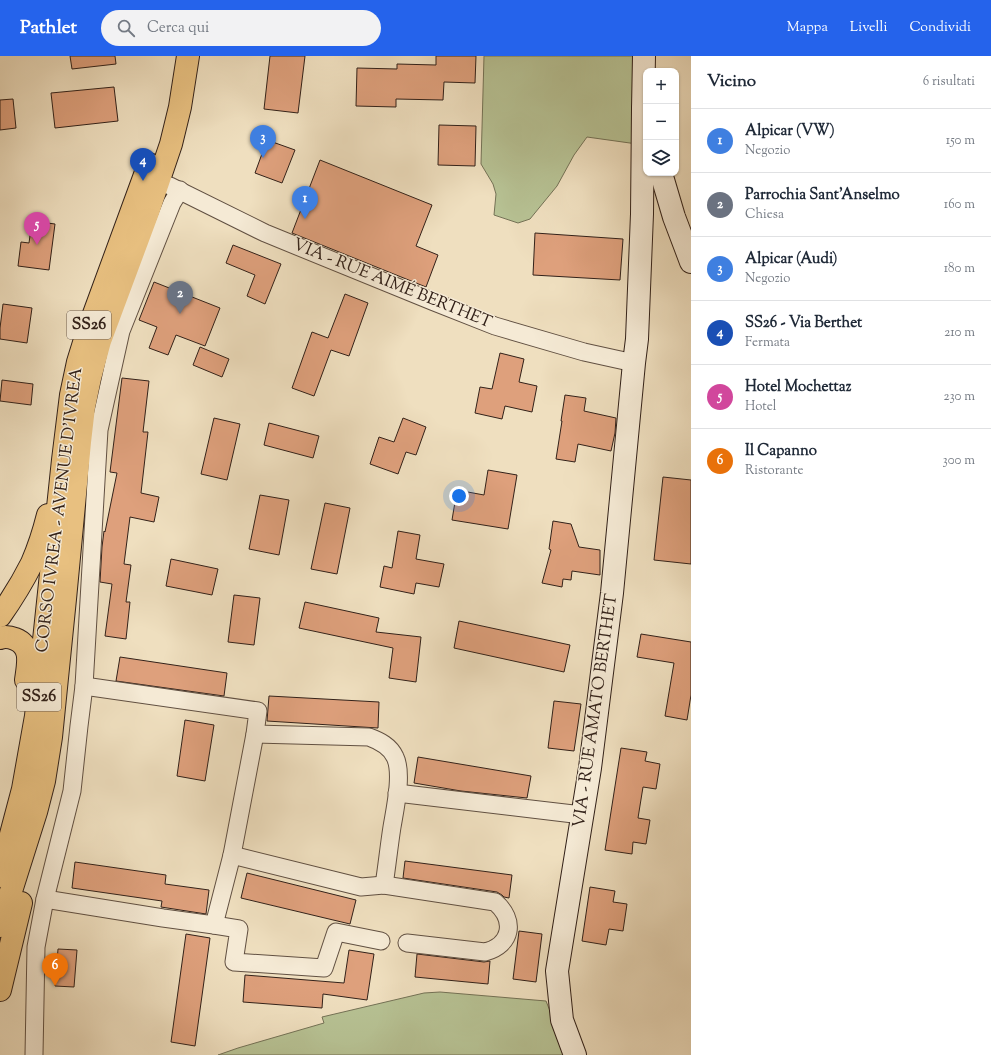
<!DOCTYPE html>
<html lang="it">
<head>
<meta charset="utf-8">
<style>
	body { margin:0; font-family:"Sorts Mill Goudy",serif; background:#f2f2f3; color:#1f2937 }
	.controls { position:absolute; right:12px; top:12px; display:grid; overflow:hidden; border-radius:8px; box-shadow:0 1px 3px #0004 }
	.controls button { width:36px; height:36px; display:grid; place-items:center; padding:0; border:0; border-bottom:1px solid #e0e1e3; background:#fff; color:#1f2937; font:20px sans-serif }
	.you { position:absolute; left:459px; top:440px; width:14px; height:14px; margin:-10px; border:3px solid #fff; border-radius:50%; background:#1a73e8; box-shadow:0 0 0 6px #1a73e833 }
	.badge { display:grid; place-items:center; width:26px; height:26px; border-radius:50%; background:#2563eb; color:#fff; font-size:13px; font-weight:700 }
	.pin { position:absolute; translate:-50% -33px; filter:drop-shadow(0 1px 2px #0008) }
	.pin::after { content:''; position:absolute; top:21px; width:14px; height:12px; background:inherit; clip-path:polygon(0 0,100% 0,50% 100%) }
	.list { margin:0; padding:0; list-style:none }
	h2 { display:flex; justify-content:space-between; align-items:center; height:52px; margin:0; padding:0 16px; font-size:17px }
	h2 small { font-size:13px; font-weight:400; color:#747a83 }
	.list li { display:grid; grid-template-columns:26px 1fr auto; gap:12px; align-items:center; box-sizing:border-box; height:64px; padding:0 16px; border-top:1px solid #e0e1e3 }
	.list b { display:block; font-size:15px; white-space:nowrap }
	.list p { margin:0; font-size:13px; white-space:nowrap; color:#747a83 }
	.list em { font-size:13px; font-style:normal; color:#747a83 }
	.icon { flex:none; width:22px; height:22px; fill:none; stroke:currentColor; stroke-width:2; stroke-linecap:round; stroke-linejoin:round }
	.map { position:relative; flex:none; width:691px; height:999px; overflow:hidden }
	header { display:flex; align-items:center; gap:24px; box-sizing:border-box; height:56px; padding:0 20px; background:#2563eb; color:#fff }
	header strong { font-size:19px }
	nav { display:flex; gap:22px; margin-inline-start:auto; font-size:14px }
	.search { width:280px; height:36px; background:#f2f2f3; display:flex; align-items:center; gap:10px; box-sizing:border-box; padding:0 14px; border-radius:22px; color:#747a83; font-size:15px }
	main { display:flex }
	aside { flex:1; background:#fff }
	.map>svg:first-child { display:block }
	.green { fill:#b7c294; stroke:#747256 }
	.building { fill:#dea07c; stroke:#322119 }
	.lines { fill:none; stroke-linecap:round; stroke-linejoin:round }
	.street-casing { stroke:#615042; stroke-width:19 }
	.secondary-casing { stroke:#322119; stroke-width:24 }
	.primary-casing { stroke:#322119; stroke-width:24 }
	.street { stroke:#f5ead5; stroke-width:17 }
	.secondary { stroke:#f5ead5; stroke-width:22 }
	.primary { stroke:#e8c080; stroke-width:22 }
	.labels { text-anchor:middle; dominant-baseline:central; stroke-width:3; stroke-linejoin:round; paint-order:stroke }
	.shield { fill:#f5ead5; stroke:#6c5d51; stroke-width:1 }
	.shield-label { font-size:16px; font-weight:bold; fill:#322119 }
	.street-label { font-size:17px; fill:#322119; stroke:#f5ead5 }
</style>
</head>
<body>
<header>
<strong>Pathlet</strong>
<div class="search"><svg class="icon" aria-label="search" viewBox="0 0 24 24"><circle cx="10" cy="10" r="6"/><path d="M15 15l6 6"/></svg>Cerca qui</div>
<nav><a>Mappa</a><a>Livelli</a><a>Condividi</a></nav>
</header>
<main>
<div class="map">
<svg width="691" height="999" viewBox="0 0 691 999">
	<rect width="100%" height="100%" fill="#efdfbf"/>
	<filter id="stains"><feTurbulence type="fractalNoise" baseFrequency=".005" numOctaves="4"/><feColorMatrix values="0 0 0 0 .2 0 0 0 0 .09 0 0 0 0 .02 0 0 0 .5 -.17"/></filter>
	<radialGradient id="worn" r=".72"><stop offset=".6" stop-color="#630" stop-opacity="0"/><stop offset="1" stop-color="#630" stop-opacity=".3"/></radialGradient>
	<g class="green">
		<polygon points="484,0 639,0 637,88 587,81 574,99 557,130 530,163 518,167 494,159 496,138 493,128 481,108"/>
		<polygon points="440,936 546,945 550,955 563,999 218,999 238,992 324,967 322,961 424,937"/>
	</g>
	<g class="building">
		<polygon points="70,0 115,0 116,8 72,13"/>
		<polygon points="270,0 305,0 298,57 264,53"/>
		<polygon points="436,0 476,0 475,27 444,26 443,44 396,43 396,51 356,50 357,12 397,13 397,8 436,9"/>
		<polygon points="114,31 118,65 55,72 51,37"/>
		<polygon points="13,43 16,72 0,74 0,44"/>
		<polygon points="439,69 476,70 475,110 438,109"/>
		<polygon points="267,84 295,94 282,127 255,117"/>
		<polygon points="320,104 432,149 416,190 438,199 426,231 292,177"/>
		<polygon points="32,165 55,168 49,214 18,210 21,186 29,187"/>
		<polygon points="535,177 623,183 620,224 533,219"/>
		<polygon points="233,189 281,208 265,248 247,240 255,219 226,207"/>
		<polygon points="154,226 220,252 205,290 176,279 168,299 149,292 157,271 139,264"/>
		<polygon points="345,238 368,247 349,300 331,294 314,340 292,332 312,276 328,282"/>
		<polygon points="3,248 32,252 27,287 0,283 0,272"/>
		<polygon points="200,291 229,303 222,321 193,309"/>
		<polygon points="500,297 524,303 519,326 537,330 532,356 505,350 502,363 475,357 480,331 492,333"/>
		<polygon points="122,322 149,325 143,376 148,376 141,437 159,441 154,466 130,461 124,508 131,509 126,546 130,546 126,583 105,580 112,528 100,526 102,491 104,475 105,476 117,417 110,416"/>
		<polygon points="2,324 33,328 31,349 0,345"/>
		<polygon points="565,339 586,342 584,355 616,362 615,377 611,395 578,388 575,406 556,403 562,365 561,365"/>
		<polygon points="214,362 240,368 227,424 201,418"/>
		<polygon points="403,362 426,371 416,399 406,396 398,418 370,408 379,381 394,386"/>
		<polygon points="269,367 319,380 313,402 264,389"/>
		<polygon points="488,414 517,419 508,473 452,464 457,434 484,439"/>
		<polygon points="663,421 691,424 691,508 654,504"/>
		<polygon points="260,439 289,444 279,499 249,493"/>
		<polygon points="325,447 350,452 337,518 311,513"/>
		<polygon points="553,465 571,468 579,491 600,494 600,519 572,515 571,524 563,523 562,531 542,527 551,494 549,493"/>
		<polygon points="398,475 420,479 416,503 444,508 439,531 416,527 414,538 380,531 384,510 392,512"/>
		<polygon points="171,503 218,513 212,539 166,530"/>
		<polygon points="234,539 260,542 254,589 228,586"/>
		<polygon points="305,546 379,562 376,576 421,581 416,626 389,622 393,592 299,572"/>
		<polygon points="459,565 570,589 564,616 454,592"/>
		<polygon points="641,578 691,586 691,639 687,664 665,660 674,607 637,601"/>
		<polygon points="120,601 227,617 224,640 116,625"/>
		<polygon points="269,640 379,646 378,672 267,665"/>
		<polygon points="554,645 581,648 574,695 548,692"/>
		<polygon points="185,664 214,669 205,725 177,720"/>
		<polygon points="621,692 647,696 645,705 660,708 656,733 643,731 638,762 650,764 646,788 633,786 632,798 605,794"/>
		<polygon points="418,701 531,720 527,742 461,735 414,727"/>
		<polygon points="405,805 512,819 509,842 504,841 502,839 497,836 403,822"/>
		<polygon points="75,806 166,819 165,828 209,834 206,858 161,851 162,845 72,832"/>
		<polygon points="247,817 356,844 350,868 241,842"/>
		<polygon points="590,831 615,835 613,846 627,848 623,875 609,873 606,889 582,885"/>
		<polygon points="519,875 542,878 536,926 513,923"/>
		<polygon points="186,878 210,882 195,990 171,986"/>
		<polygon points="58,893 77,894 74,931 55,930"/>
		<polygon points="349,894 374,898 367,944 323,938 322,952 243,946 245,919 344,927"/>
		<polygon points="417,898 484,906 490,905 488,928 415,921"/>
	</g>
	<g class="lines">
		<g class="street-casing">
			<g id="street">
				<polyline points="170,130 265,177 434,246 495,270 584,296 634,307"/>
				<path d="M255,678L369,681C380,685 390,690 395,701C403,717 395,753 392,771C389,790 387,810 384,829"/>
				<polyline points="397,737 582,759"/>
				<path d="M232,799L361,831L384,829L495,846C516,864 512,889 485,896L407,887"/>
				<polyline points="45,843 163,862 214,869 232,799 255,678 258,655 84,630"/>
				<polyline points="214,869 239,873 234,906 324,912 336,876 381,885"/>
				<polyline points="34,999 36,891 45,843 72,735 79,670 84,630 99,374 121,275 172,147 180,134"/>
			</g>
		</g>
		<g class="secondary-casing">
			<g id="secondary">
				<polyline points="644,0 643,53 646,62"/>
				<polyline points="661,117 674,161 691,206"/>
				<polyline points="575,999 562,964 557,915 590,712 612,537 634,307 637,283 642,158 643,53"/>
			</g>
		</g>
		<g class="primary-casing">
			<g id="primary">
				<path d="M0,560C12,543 23,525 32,507C39,491 44,475 48,459"/>
				<path d="M0,582C5,580 10,581 15,583C33,590 28,609 26,624"/>
				<polyline points="0,820 23,733 36,660 63,404 71,339 78,306 87,277 149,108"/>
				<polyline points="0,870 36,756 44,725 51,681 65,543 80,386 84,351 90,322 100,285 148,156 171,88 180,51 188,0"/>
				<polyline points="0,934 21,847"/>
			</g>
		</g>
		<use href="#street" class="street"/>
		<use href="#secondary" class="secondary"/>
		<use href="#primary" class="primary"/>
	</g>
	<g class="labels">
		<g class="shield">
			<rect x="67" y="255" width="44" height="28" rx="3"/>
			<rect x="17" y="627" width="44" height="28" rx="3"/>
		</g>
		<g class="shield-label">
			<text x="89" y="269">SS26</text>
			<text x="39" y="641">SS26</text>
		</g>
		<g class="street-label">
			<text transform="translate(392 228) rotate(22)">VIA - RUE AIMÉ BERTHET</text>
			<text transform="translate(60 454) rotate(-83)">CORSO IVREA - AVENUE D'IVREA</text>
			<text transform="translate(596 655) rotate(-82)">VIA - RUE AMATO BERTHET</text>
		</g>
	</g>
	<rect width="100%" height="100%" filter="url(#stains)"/>
	<rect width="100%" height="100%" fill="url(#worn)"/>
</svg>
<div class="controls">
<button>+</button>
<button>−</button>
<button><svg class="icon" aria-label="layers" viewBox="0 0 24 24"><path d="M12 4l9 5-9 5-9-5zM3 14l9 5 9-5"/></svg></button>
</div>
<div class="you"></div>
<div class="pin badge" style="left:305px;top:163px;background:#3f7fe0">1</div>
<div class="pin badge" style="left:180px;top:258px;background:#6b7280">2</div>
<div class="pin badge" style="left:263px;top:102px;background:#3f7fe0">3</div>
<div class="pin badge" style="left:143px;top:125px;background:#1a4fb4">4</div>
<div class="pin badge" style="left:37px;top:189px;background:#d1479c">5</div>
<div class="pin badge" style="left:55px;top:930px;background:#e8710a">6</div>
</div>
<aside>
<h2>Vicino<small>6 risultati</small></h2>
<ul class="list">
<li><span class="badge" style="background:#3f7fe0">1</span><div><b>Alpicar (VW)</b><p>Negozio</p></div><em>150 m</em></li>
<li><span class="badge" style="background:#6b7280">2</span><div><b>Parrochia Sant’Anselmo</b><p>Chiesa</p></div><em>160 m</em></li>
<li><span class="badge" style="background:#3f7fe0">3</span><div><b>Alpicar (Audi)</b><p>Negozio</p></div><em>180 m</em></li>
<li><span class="badge" style="background:#1a4fb4">4</span><div><b>SS26 - Via Berthet</b><p>Fermata</p></div><em>210 m</em></li>
<li><span class="badge" style="background:#d1479c">5</span><div><b>Hotel Mochettaz</b><p>Hotel</p></div><em>230 m</em></li>
<li><span class="badge" style="background:#e8710a">6</span><div><b>Il Capanno</b><p>Ristorante</p></div><em>300 m</em></li>
</ul>
</aside>
</main>
</body>
</html>
